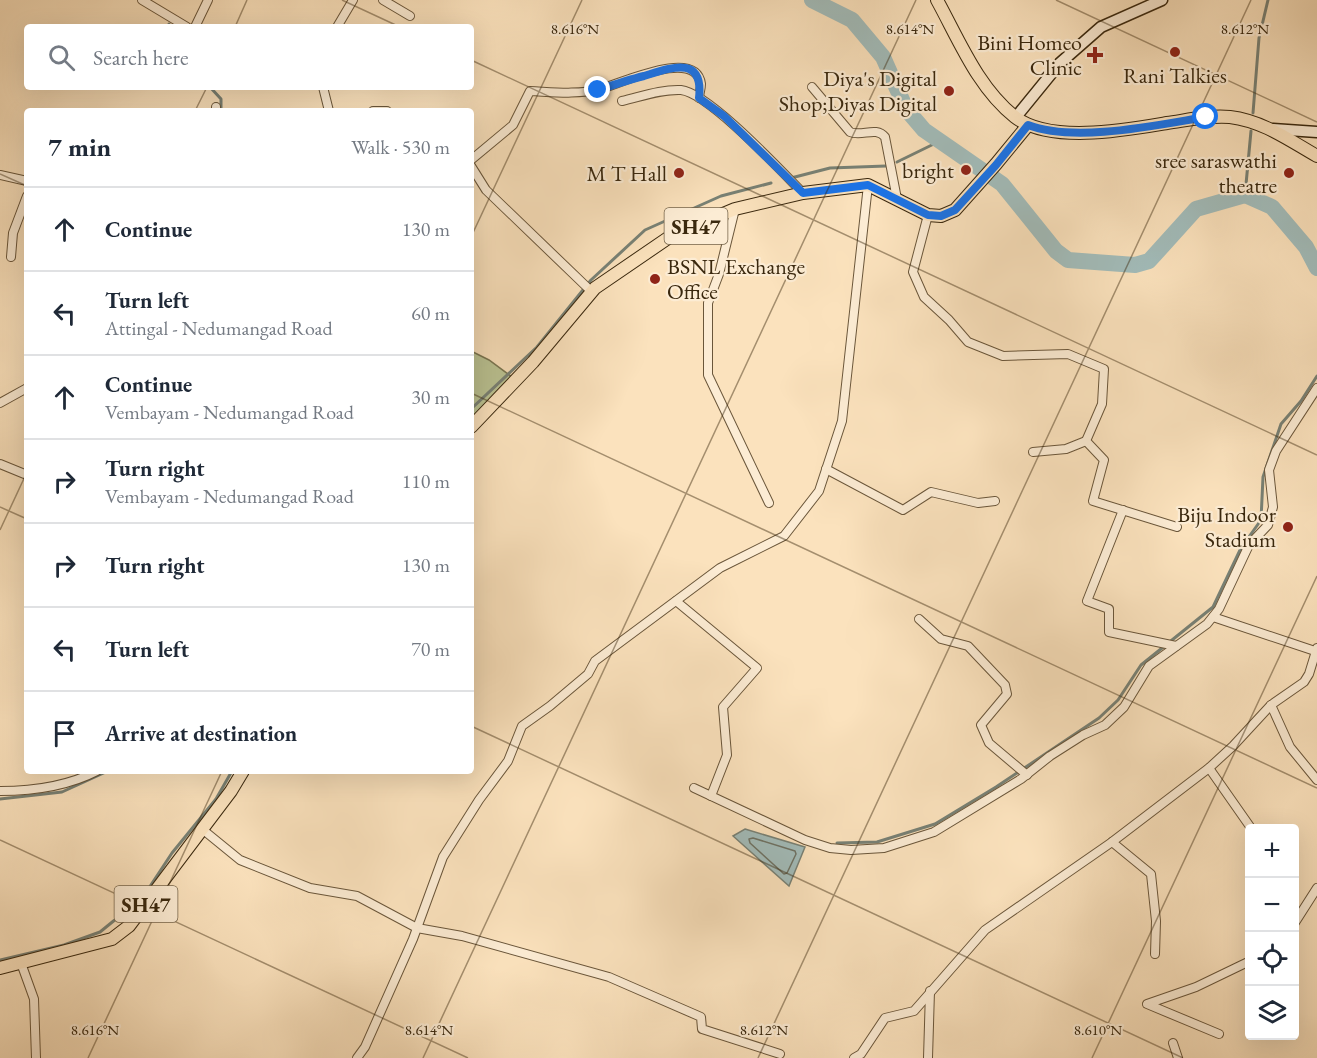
<!DOCTYPE html>
<html lang="en">
<head>
<meta charset="utf-8">
<style>
	body { margin:0; font-family:"EB Garamond",serif; background:#f6f6f7; color:#1f2937 }
	.controls { position:absolute; right:18px; bottom:18px; display:grid; overflow:hidden; border-radius:6px; box-shadow:0 6px 24px #0002 }
	.controls button { width:54px; height:54px; display:grid; place-items:center; padding:0; border:0; border-bottom:2px solid #e0e1e3; background:#fff; color:#1f2937; font:30px sans-serif }
	.stop { position:absolute; width:18px; height:18px; margin:-14px; border:4px solid #1a73e8; border-radius:50%; background:#fff }
	.stop.end { background:#1a73e8; border-color:#fff; box-shadow:0 2px 6px #0008 }
	.list { margin:0; padding:0; list-style:none }
	h2 { display:flex; justify-content:space-between; align-items:center; height:78px; margin:0; padding:0 24px; font-size:26px }
	h2 small { font-size:20px; font-weight:400; color:#747a83 }
	.list li { display:grid; grid-template-columns:39px 1fr auto; gap:18px; align-items:center; box-sizing:border-box; height:84px; padding:0 24px; border-top:2px solid #e0e1e3 }
	.list b { display:block; font-size:22px; white-space:nowrap }
	.list p { margin:0; font-size:20px; white-space:nowrap; color:#747a83 }
	.list em { font-size:20px; font-style:normal; color:#747a83 }
	.icon { flex:none; width:33px; height:33px; fill:none; stroke:currentColor; stroke-width:2; stroke-linecap:round; stroke-linejoin:round }
	.map { position:relative; flex:none; width:1317px; height:1058px; overflow:hidden }
	.search { position:absolute; background:#fff; box-shadow:0 6px 24px #0002; left:24px; top:24px; width:450px; height:66px; display:flex; align-items:center; gap:15px; box-sizing:border-box; padding:0 21px; border-radius:6px; color:#747a83; font-size:22px }
	.panel { position:absolute; background:#fff; box-shadow:0 6px 24px #0002; left:24px; top:108px; width:450px; height:666px; border-radius:6px }
	.map>svg:first-child { display:block }
	.green { fill:#bbc494; stroke:#7a7651; stroke-width:1.5 }
	.water { fill:#a2bcba; stroke:#788175; stroke-width:1.5 }
	.lines { fill:none; stroke-linecap:round; stroke-linejoin:round }
	.shore { stroke:#6e7264; stroke-width:1.5 }
	.stream { stroke:#788175; stroke-width:3 }
	.river { stroke:#a2bcba; stroke-width:16 }
	.street-casing { stroke:#6a563a; stroke-width:10 }
	.secondary-casing { stroke:#3a280e; stroke-width:13 }
	.primary-casing { stroke:#3a280e; stroke-width:14 }
	.street { stroke:#fcecd4; stroke-width:8 }
	.secondary { stroke:#fcecd4; stroke-width:10 }
	.primary { stroke:#fbe2bd; stroke-width:12 }
	.route { stroke:#1a73e8; stroke-width:8 }
	.ticks { fill:none; stroke:#3a280e; stroke-width:1.5; stroke-opacity:0.45 }
	.poi-dot { fill:#8f2418; stroke:#fcecd4; stroke-width:2 }
	.labels { text-anchor:middle; dominant-baseline:central; stroke-width:4.5; stroke-linejoin:round; paint-order:stroke }
	.shield { fill:#fcecd4; stroke:#746349; stroke-width:1.5 }
	.shield-label { font-size:21px; font-weight:bold; fill:#3a280e }
	.poi-label { font-size:22px; fill:#3a280e; stroke:#fcecd4; text-anchor:end }
	.ticks-label { font-size:15px; text-anchor:middle; fill:#3a280e; stroke:#fcecd4; stroke-width:4.5; stroke-linejoin:round; paint-order:stroke }
</style>
</head>
<body>
<div class="map">
<svg width="1317" height="1058" viewBox="0 0 1317 1058">
	<rect width="100%" height="100%" fill="#fbe2bd"/>
	<filter id="stains"><feTurbulence type="fractalNoise" baseFrequency=".00333" numOctaves="4"/><feColorMatrix values="0 0 0 0 .2 0 0 0 0 .09 0 0 0 0 .02 0 0 0 .5 -.17"/></filter>
	<radialGradient id="worn" r=".72"><stop offset=".6" stop-color="#630" stop-opacity="0"/><stop offset="1" stop-color="#630" stop-opacity=".3"/></radialGradient>
	<polygon class="green" points="471,351 489,360 512,377 471,429"/>
	<polygon class="water" points="745,829 805,847 789,886 733,836"/>
	<g class="lines">
		<polygon class="shore" points="753,838 795,851 796,854 787,873 784,874 750,843 749,839"/>
		<g class="stream">
			<polyline points="169,24 171,27"/>
			<polyline points="210,87 221,99 221,111"/>
			<polyline points="1253,113 1259,38 1268,0"/>
			<polyline points="897,162 940,141"/>
			<polyline points="791,178 830,168 886,166"/>
			<polyline points="1245,195 1251,131"/>
			<polyline points="471,409 537,347 591,280 645,230 721,196 771,183"/>
			<polyline points="0,799 62,792 108,771"/>
			<polyline points="837,843 877,842 935,824 996,787 1099,718 1118,700 1141,665 1213,607 1241,548 1261,520 1263,477 1281,424 1301,401 1317,376"/>
			<polyline points="0,960 64,945 100,932 143,897 172,853 216,799 232,771"/>
		</g>
		<polyline class="river" points="812,0 852,20 883,57 906,109 924,130 1002,184 1056,251 1068,260 1135,265 1149,261 1196,209 1245,195 1272,207 1306,247 1317,268"/>
		<g class="street-casing">
			<g id="street">
				<polyline points="142,0 187,27"/>
				<polyline points="383,0 410,16"/>
				<polyline points="195,27 208,0"/>
				<polyline points="337,27 353,0"/>
				<polyline points="323,87 329,111"/>
				<path d="M812,87L850,132C862,137 876,126 885,137L897,199"/>
				<path d="M622,101C640,97 661,89 681,90C709,93 781,171 803,193"/>
				<polyline points="216,111 216,107"/>
				<polyline points="373,111 387,111"/>
				<path d="M471,160L513,125L530,91C553,92 577,95 600,89C620,84 696,47 701,84C701,89 699,94 699,98"/>
				<polyline points="471,166 486,190 592,292"/>
				<polyline points="0,175 27,181"/>
				<polyline points="735,209 719,274 708,303 708,375 769,503"/>
				<polyline points="928,215 913,272 924,297 949,320 968,342 1003,356 1068,354 1104,369 1102,404 1086,441 1104,460 1093,501 1177,527"/>
				<polyline points="11,257 13,233 27,196"/>
				<polyline points="0,403 27,388"/>
				<polyline points="1033,452 1066,449 1086,441"/>
				<polyline points="0,464 27,475"/>
				<polyline points="826,469 903,510 931,492 978,503 995,501"/>
				<polyline points="1123,510 1087,601 1109,609 1109,632 1176,646"/>
				<polyline points="676,601 757,668 723,707 727,755 711,796"/>
				<polyline points="1213,617 1315,651"/>
				<polyline points="919,619 941,639 968,646 1005,685 1007,694 981,725 989,743 1027,775"/>
				<polyline points="1271,705 1290,747 1317,780"/>
				<polyline points="1209,768 1251,828"/>
				<polyline points="694,788 805,840 830,848 851,850 884,848 934,832 1021,779 1050,756 1083,735 1105,725 1124,707 1149,666 1207,624 1219,609 1249,545 1268,525 1273,507 1269,470 1276,451 1317,388"/>
				<path d="M0,791C32,791 68,786 97,771"/>
				<polyline points="202,829 240,860 310,888 357,896 417,928 462,936 609,977 701,1017 702,1029 780,1054"/>
				<polyline points="1112,842 1151,874 1156,921 1155,954"/>
				<polyline points="1294,924 1317,888"/>
				<polyline points="21,963 34,999 36,1058"/>
				<polyline points="1219,1034 1147,1004 1196,987 1250,961"/>
				<polyline points="1173,1043 1178,1058"/>
				<polyline points="357,1058 365,1047 413,939 443,857 479,800 508,761 522,726 550,706 588,674 595,661 720,568 784,536 819,491 842,421 868,185"/>
				<polyline points="854,1058 861,1054 885,1018 914,1011 985,930 1112,842 1209,768 1233,746 1271,705 1304,682 1309,674 1317,648"/>
				<polyline points="928,1058 930,991"/>
			</g>
		</g>
		<g class="secondary-casing">
			<g id="secondary">
				<polyline points="1016,117 1060,63 1101,27 1162,0"/>
				<polyline points="1273,129 1317,132"/>
			</g>
		</g>
		<g class="primary-casing">
			<g id="primary">
				<path d="M937,0C959,40 978,88 1015,117C1050,144 1126,130 1167,123C1188,120 1209,115 1230,117C1263,121 1289,140 1317,156"/>
				<polyline points="471,427 533,362 595,288 671,236 735,209 803,193 868,185 928,215 941,216 955,210 996,164 1028,125"/>
				<polyline points="0,968 112,939 129,926 231,791 243,771"/>
			</g>
		</g>
		<use href="#street" class="street"/>
		<use href="#secondary" class="secondary"/>
		<use href="#primary" class="primary"/>
	</g>
	<g class="lines">
		<path class="route" d="M598,90C613,85 628,80 644,76C670,68 704,54 699,98L724,116L803,193L868,185L928,215L941,216L955,210L996,165L1028,125C1075,143 1157,125 1206,117"/>
	</g>
	<path class="ticks" d="M342,0L400,27M1056,0L1317,122M235,27L247,0M471,60L1317,455M195,111L207,87M0,174L27,186M471,237L582,0M471,393L1317,788M0,507L27,519M0,530L27,472M471,726L1183,1058M0,840L468,1058M88,1058L222,771M423,1058L916,0M758,1058L1251,0M1092,1058L1317,576"/>
	<g class="poi-dot">
		<circle cx="1175" cy="52" r="6"/>
		<path d="M1092 46h6v6h6v6h-6v6h-6v-6h-6v-6h6z"/>
		<circle cx="949" cy="91" r="6"/>
		<circle cx="966" cy="170" r="6"/>
		<circle cx="679" cy="173" r="6"/>
		<circle cx="1289" cy="173" r="6"/>
		<circle cx="655" cy="279" r="6"/>
		<circle cx="1288" cy="527" r="6"/>
	</g>
	<g class="labels">
		<g class="shield">
			<rect x="664.5" y="208" width="63" height="36" rx="4.5"/>
			<rect x="114.5" y="886" width="63" height="36" rx="4.5"/>
		</g>
		<g class="shield-label">
			<text x="696" y="226">SH47</text>
			<text x="146" y="904">SH47</text>
		</g>
		<g class="poi-label">
			<text x="1082" y="42">Bini Homeo<tspan x="1082" dy="25">Clinic</tspan></text>
			<text x="1175" y="75" text-anchor="middle">Rani Talkies</text>
			<text x="937" y="78">Diya's Digital<tspan x="937" dy="25">Shop;Diyas Digital</tspan></text>
			<text x="1277" y="160">sree saraswathi<tspan x="1277" dy="25">theatre</tspan></text>
			<text x="954" y="170">bright</text>
			<text x="667" y="173">M T Hall</text>
			<text x="667" y="266" text-anchor="start">BSNL Exchange<tspan x="667" dy="25">Office</tspan></text>
			<text x="1276" y="514">Biju Indoor<tspan x="1276" dy="25">Stadium</tspan></text>
		</g>
	</g>
	<g class="ticks-label">
		<text x="575" y="34">8.616°N</text>
		<text x="910" y="34">8.614°N</text>
		<text x="1245" y="34">8.612°N</text>
		<text x="95" y="1035">8.616°N</text>
		<text x="429" y="1035">8.614°N</text>
		<text x="764" y="1035">8.612°N</text>
		<text x="1098" y="1035">8.610°N</text>
	</g>
	<rect width="100%" height="100%" filter="url(#stains)"/>
	<rect width="100%" height="100%" fill="url(#worn)"/>
</svg>
<div class="controls">
<button>+</button>
<button>−</button>
<button><svg class="icon" aria-label="locate" viewBox="0 0 24 24"><circle cx="12" cy="12" r="6"/><path d="M12 2v4M12 18v4M2 12h4M18 12h4"/></svg></button>
<button><svg class="icon" aria-label="layers" viewBox="0 0 24 24"><path d="M12 4l9 5-9 5-9-5zM3 14l9 5 9-5"/></svg></button>
</div>
<div class="stop" style="left:1206px;top:117px"></div>
<div class="stop end" style="left:598px;top:90px"></div>
<div class="search"><svg class="icon" aria-label="search" viewBox="0 0 24 24"><circle cx="10" cy="10" r="6"/><path d="M15 15l6 6"/></svg>Search here</div>
<section class="panel">
<h2>7 min<small>Walk · 530 m</small></h2>
<ul class="list">
<li><svg class="icon" aria-label="ahead" viewBox="0 0 24 24"><path d="M12 20V5M6 11l6-6 6 6"/></svg><div><b>Continue</b></div><em>130 m</em></li>
<li><svg class="icon" aria-label="left" viewBox="0 0 24 24"><path d="M17 20v-9H6M10 6l-5 5 5 5"/></svg><div><b>Turn left</b><p>Attingal - Nedumangad Road</p></div><em>60 m</em></li>
<li><svg class="icon" aria-label="ahead" viewBox="0 0 24 24"><path d="M12 20V5M6 11l6-6 6 6"/></svg><div><b>Continue</b><p>Vembayam - Nedumangad Road</p></div><em>30 m</em></li>
<li><svg class="icon" aria-label="right" viewBox="0 0 24 24"><path d="M7 20v-9h11M14 6l5 5-5 5"/></svg><div><b>Turn right</b><p>Vembayam - Nedumangad Road</p></div><em>110 m</em></li>
<li><svg class="icon" aria-label="right" viewBox="0 0 24 24"><path d="M7 20v-9h11M14 6l5 5-5 5"/></svg><div><b>Turn right</b></div><em>130 m</em></li>
<li><svg class="icon" aria-label="left" viewBox="0 0 24 24"><path d="M17 20v-9H6M10 6l-5 5 5 5"/></svg><div><b>Turn left</b></div><em>70 m</em></li>
<li><svg class="icon" aria-label="arrive" viewBox="0 0 24 24"><path d="M6 21V4h12l-3 4 3 4H6"/></svg><div><b>Arrive at destination</b></div></li>
</ul>
</section>
</div>
</body>
</html>
